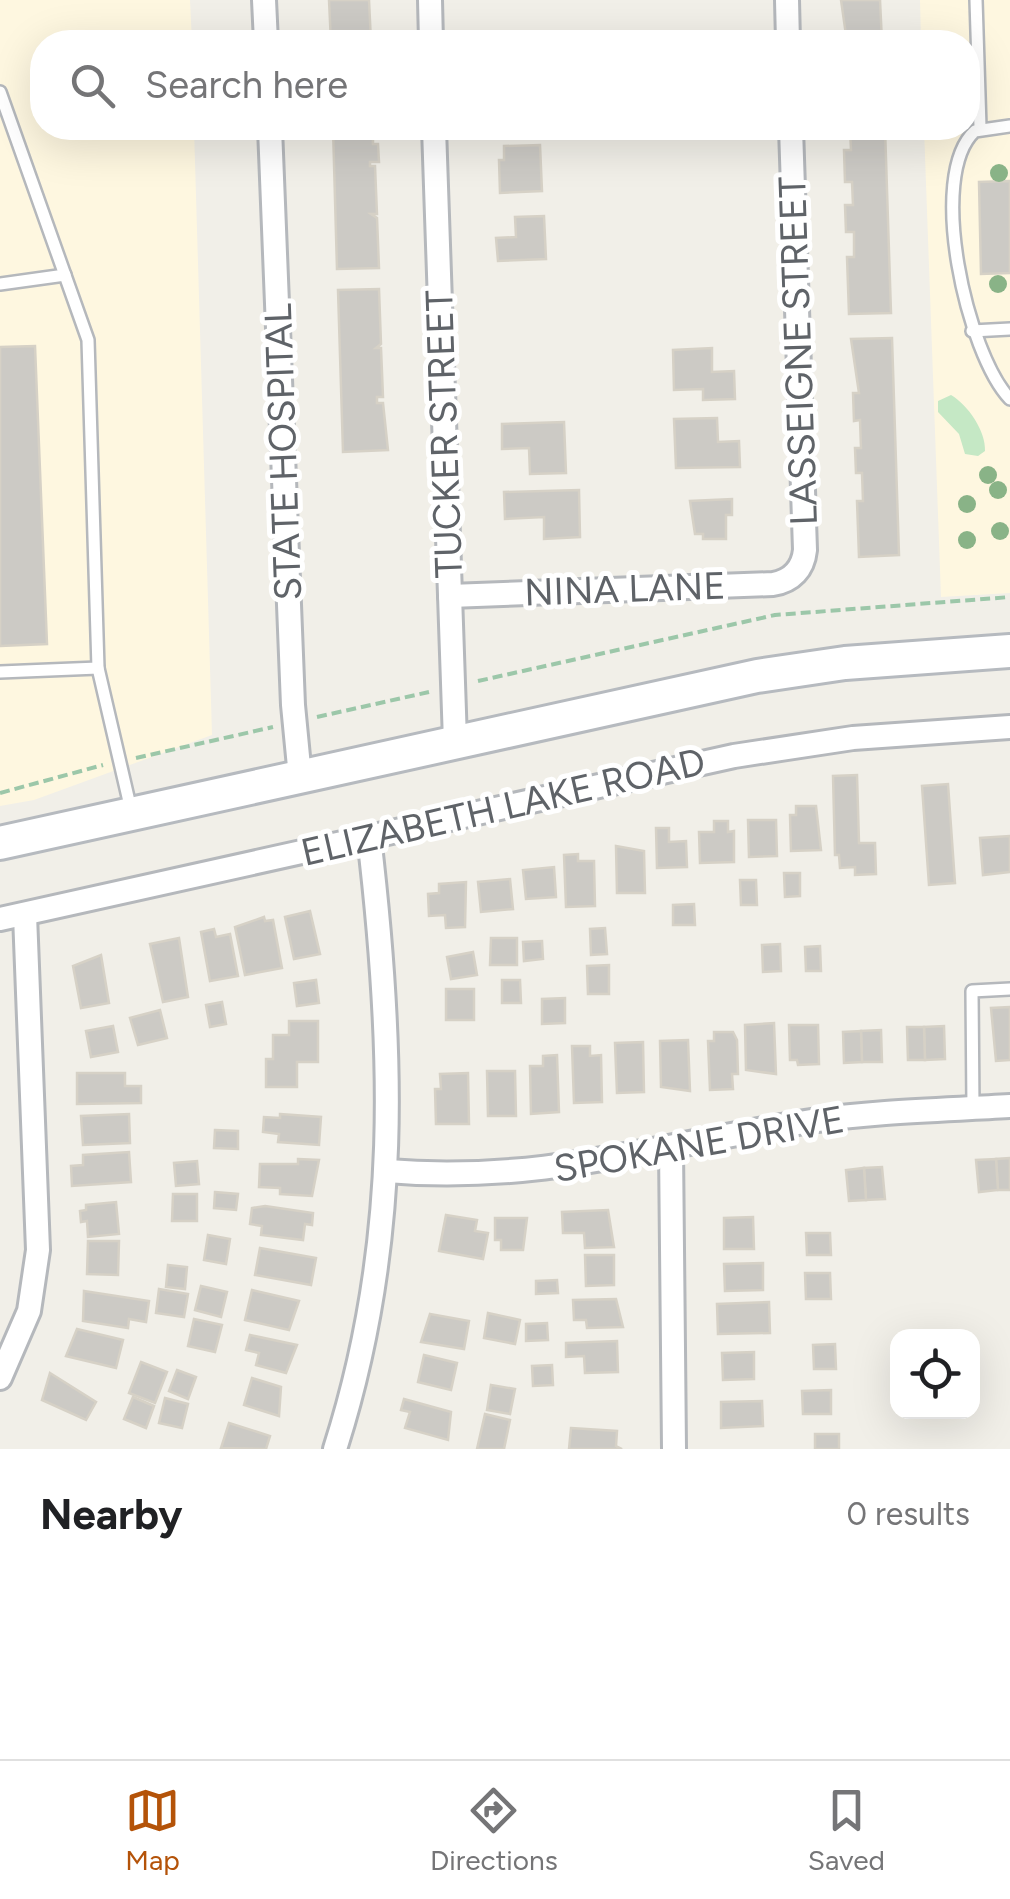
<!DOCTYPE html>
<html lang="en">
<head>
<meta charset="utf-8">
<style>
	body { margin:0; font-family:Figtree,sans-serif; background:#f2f2f2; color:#202124 }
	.controls { position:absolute; right:30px; bottom:30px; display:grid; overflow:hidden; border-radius:20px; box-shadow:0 10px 40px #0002 }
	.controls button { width:90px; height:90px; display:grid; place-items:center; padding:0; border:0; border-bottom:2px solid #e0e0e0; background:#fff; color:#202124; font:50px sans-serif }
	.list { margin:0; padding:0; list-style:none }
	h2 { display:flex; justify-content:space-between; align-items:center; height:130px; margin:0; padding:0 40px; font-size:42px }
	h2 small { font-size:32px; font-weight:400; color:#757577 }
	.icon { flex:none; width:55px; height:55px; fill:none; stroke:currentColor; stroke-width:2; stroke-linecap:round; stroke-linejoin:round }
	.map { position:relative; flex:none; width:1010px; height:1449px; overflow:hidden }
	.search { position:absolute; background:#fff; box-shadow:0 10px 40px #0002; left:30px; right:30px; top:30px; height:110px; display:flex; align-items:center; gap:25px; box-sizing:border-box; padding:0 35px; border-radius:40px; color:#757577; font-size:38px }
	.sheet { height:310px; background:#fff }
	nav { display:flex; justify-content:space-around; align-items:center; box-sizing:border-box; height:140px; border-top:2px solid #e0e0e0; background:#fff; font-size:28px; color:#757577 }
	nav a { display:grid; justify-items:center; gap:5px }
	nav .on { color:#b45309 }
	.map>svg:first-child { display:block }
	.commercial { fill:#fef7e0 }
	.green { fill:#c5e8c5 }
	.building { fill:#cccac5; stroke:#d6d1c6; stroke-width:2.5 }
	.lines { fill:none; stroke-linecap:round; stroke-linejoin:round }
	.service-casing { stroke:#b5b8bc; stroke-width:16 }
	.minor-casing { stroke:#b5b8bc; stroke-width:28 }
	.secondary-casing { stroke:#b6babf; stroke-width:38 }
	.path { stroke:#9cc7a9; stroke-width:4; stroke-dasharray:10 5; stroke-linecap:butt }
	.service { stroke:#fff; stroke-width:11 }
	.minor { stroke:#fff; stroke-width:22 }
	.secondary { stroke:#fff; stroke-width:32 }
	.tree { fill:#89b387 }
	.labels { text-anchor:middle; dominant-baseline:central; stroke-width:10; stroke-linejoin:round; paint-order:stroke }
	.street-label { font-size:38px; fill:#5f6368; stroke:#fff }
</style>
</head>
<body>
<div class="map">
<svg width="1010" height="1449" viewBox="0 0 1010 1449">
	<rect width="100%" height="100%" fill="#f1efe8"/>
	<g class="commercial">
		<polygon points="0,0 190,0 192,42 42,42 42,128 194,128 212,735 34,800 0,806"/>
		<polygon points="920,0 1010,0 1010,593 941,597 924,128 968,128 968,42 921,42"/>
	</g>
	<path class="green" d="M951,395C968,405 986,431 985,451L978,456L965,454L959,434L938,412V401Z"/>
	<g class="building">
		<polygon points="329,0 369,0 371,42 331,42"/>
		<polygon points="841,0 880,0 882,42 847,42"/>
		<polygon points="333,128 373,128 373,144 378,144 379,162 370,162 370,166 375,166 377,214 371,214 377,218 379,268 337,269"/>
		<polygon points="850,128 885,128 891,313 849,314 847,257 854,257 854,232 846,232 845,205 853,205 852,182 845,182 844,150 851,150"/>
		<polygon points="540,145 542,191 500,193 499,160 504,160 504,146"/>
		<polygon points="1010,181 1010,273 981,274 979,182"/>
		<polygon points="544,216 546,259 498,261 496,238 516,237 515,217"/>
		<polygon points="379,289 381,344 376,348 381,348 383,397 377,397 377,403 383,403 388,450 343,452 338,290"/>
		<polygon points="892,338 899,555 859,557 857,501 863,501 862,473 856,473 855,448 861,448 860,420 854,421 853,393 859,393 851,339"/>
		<polygon points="35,346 47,644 0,646 0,347"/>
		<polygon points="712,348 712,372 734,371 735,399 703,400 703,389 674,390 673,350"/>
		<polygon points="717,418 718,442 739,441 740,467 676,468 674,419"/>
		<polygon points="564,422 566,473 530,474 529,448 502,449 502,424"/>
		<polygon points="579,490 580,537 544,539 544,517 505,519 504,492"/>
		<polygon points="732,499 732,515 726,515 726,539 703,539 703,534 695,534 690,501"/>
		<polygon points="857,775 859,843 875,843 876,874 855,875 855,867 840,868 839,855 835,855 833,776"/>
		<polygon points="948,784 955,883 929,885 922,786"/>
		<polygon points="796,806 816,806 821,850 791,851 790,815 796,815"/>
		<polygon points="748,820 776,820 777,856 749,857"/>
		<polygon points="714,821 728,821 728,832 734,831 734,862 700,863 699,832 714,832"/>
		<polygon points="656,828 669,828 669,842 686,841 687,867 657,868"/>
		<polygon points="1010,836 1010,872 983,875 980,838"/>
		<polygon points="616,846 644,851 645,893 617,893"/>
		<polygon points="578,854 578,861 594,861 595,906 566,907 564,855"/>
		<polygon points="554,867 556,897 526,899 523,870"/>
		<polygon points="784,873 800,873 800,896 785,897"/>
		<polygon points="510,879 513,909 481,912 478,882"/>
		<polygon points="740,880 756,880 757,905 741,905"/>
		<polygon points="466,882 465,927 446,928 445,915 429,916 428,894 439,893 439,884"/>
		<polygon points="694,904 695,925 673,925 673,905"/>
		<polygon points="310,911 320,954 294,959 285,917"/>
		<polygon points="264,917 265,921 273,920 282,968 245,975 235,927"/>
		<polygon points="605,928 607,954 591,955 590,929"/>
		<polygon points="214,929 216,937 230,934 238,976 210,981 201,932"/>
		<polygon points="179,938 188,997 163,1002 150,944"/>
		<polygon points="491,938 517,938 517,965 490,965"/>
		<polygon points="542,941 543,959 524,961 523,942"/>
		<polygon points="780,944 781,971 763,972 762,945"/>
		<polygon points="820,946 821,971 806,971 805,947"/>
		<polygon points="473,952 477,975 451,979 447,957"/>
		<polygon points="101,955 109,1003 81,1008 73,966"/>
		<polygon points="609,965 609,994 588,994 587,966"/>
		<polygon points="316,980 319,1003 297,1006 294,983"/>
		<polygon points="502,980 520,980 521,1003 502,1003"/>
		<rect x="446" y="989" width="28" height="31"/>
		<polygon points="565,998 565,1023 542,1024 542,999"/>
		<polygon points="222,1002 226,1024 210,1027 206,1005"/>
		<polygon points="1010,1007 1010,1060 996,1061 991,1008"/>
		<polygon points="160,1010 167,1038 138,1045 130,1018"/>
		<polygon points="289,1021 318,1021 318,1062 297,1062 297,1087 266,1087 266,1059 273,1059 273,1035 289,1035"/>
		<polygon points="774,1023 776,1074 746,1070 745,1025"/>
		<polygon points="789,1025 818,1025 819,1064 798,1065 797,1060 790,1060"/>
		<polygon points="113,1026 118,1052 91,1057 86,1031"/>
		<polygon points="944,1026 945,1059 925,1060 924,1027"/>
		<polygon points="907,1027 924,1027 925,1060 908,1060"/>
		<polygon points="881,1030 882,1062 862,1062 861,1031"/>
		<polygon points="861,1031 862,1062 844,1063 843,1032"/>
		<polygon points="714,1032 733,1032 737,1040 738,1074 732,1074 733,1089 710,1090 708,1041 714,1041"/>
		<polygon points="688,1040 690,1091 661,1087 660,1041"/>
		<polygon points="643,1042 644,1092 617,1093 615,1043"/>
		<polygon points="572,1046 590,1046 590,1056 601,1055 602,1102 574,1103"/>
		<polygon points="557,1055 559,1112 531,1114 530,1066 543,1066 543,1056"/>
		<polygon points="487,1071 515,1071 516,1116 488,1116"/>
		<polygon points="77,1073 125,1073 125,1086 141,1086 141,1103 77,1104"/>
		<polygon points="468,1073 469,1124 436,1124 435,1089 441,1089 440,1074"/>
		<polygon points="129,1114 130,1143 83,1145 81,1116"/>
		<polygon points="280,1114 321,1117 319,1145 278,1142 279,1134 263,1132 264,1117 280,1118"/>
		<polygon points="215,1130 238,1131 238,1149 214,1148"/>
		<polygon points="129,1152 131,1182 72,1186 71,1166 83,1165 83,1155"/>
		<polygon points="1010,1158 1010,1190 998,1190 996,1159"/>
		<polygon points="298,1159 319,1160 312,1196 280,1194 280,1188 259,1187 260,1164 298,1164"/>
		<polygon points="996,1159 998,1190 979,1192 976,1160"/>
		<polygon points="197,1161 199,1184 176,1186 174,1163"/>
		<polygon points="882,1167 885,1199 866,1200 864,1168"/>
		<polygon points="864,1168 866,1200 849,1201 846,1170"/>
		<polygon points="215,1192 238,1194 236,1210 214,1208"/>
		<polygon points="173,1194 197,1194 197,1221 172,1221"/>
		<polygon points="116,1202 119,1234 88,1237 87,1221 81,1222 80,1211 86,1210 86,1205"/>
		<polygon points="265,1206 313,1213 312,1225 305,1224 303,1240 261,1235 262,1226 250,1224 252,1208"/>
		<polygon points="608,1210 614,1247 585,1248 584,1233 563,1233 562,1212"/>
		<polygon points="446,1215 477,1220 475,1231 488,1233 483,1259 439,1251"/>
		<polygon points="753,1217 754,1249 724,1249 724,1218"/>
		<polygon points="495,1218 527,1218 523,1250 501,1250 501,1240 495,1240"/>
		<polygon points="806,1233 830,1233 831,1255 807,1255"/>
		<polygon points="208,1235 230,1239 226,1264 204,1260"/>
		<polygon points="88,1241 119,1241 118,1275 87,1274"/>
		<polygon points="260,1248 316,1258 311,1285 255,1275"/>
		<polygon points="585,1255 614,1255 614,1285 586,1286"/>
		<polygon points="763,1263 763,1290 725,1291 724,1264"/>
		<polygon points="168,1265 187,1267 185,1289 166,1287"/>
		<polygon points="805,1273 830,1273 831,1299 806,1299"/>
		<polygon points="557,1280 558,1293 536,1294 536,1281"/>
		<polygon points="201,1286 227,1292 221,1317 195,1310"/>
		<polygon points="159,1289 188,1294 184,1317 156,1313"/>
		<polygon points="252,1290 299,1301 289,1330 245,1320"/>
		<polygon points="84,1291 149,1301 146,1322 129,1319 128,1328 83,1321"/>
		<polygon points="616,1299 623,1327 587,1328 586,1320 574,1320 573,1300"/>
		<polygon points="769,1302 770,1333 718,1334 717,1304"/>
		<polygon points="488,1313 520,1320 515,1344 484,1338"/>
		<polygon points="430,1314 469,1321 464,1349 421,1342"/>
		<polygon points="194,1319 222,1325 215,1352 188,1346"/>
		<polygon points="547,1323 548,1340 526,1341 526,1324"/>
		<polygon points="77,1329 123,1340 116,1368 66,1356"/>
		<polygon points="250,1335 297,1345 286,1373 256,1365 259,1353 246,1350"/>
		<polygon points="617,1341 618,1372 585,1373 584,1356 566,1357 566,1343"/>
		<polygon points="835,1344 836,1369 814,1369 813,1345"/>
		<polygon points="754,1352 754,1379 723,1380 722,1353"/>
		<polygon points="424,1355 457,1363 451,1390 418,1382"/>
		<polygon points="141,1362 167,1372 155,1403 129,1393"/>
		<polygon points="552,1365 553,1385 533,1386 532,1366"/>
		<polygon points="177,1370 196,1377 188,1399 169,1391"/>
		<polygon points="50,1373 96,1402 86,1420 42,1400"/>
		<polygon points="252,1378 281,1387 279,1416 244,1405"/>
		<polygon points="491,1385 515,1389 510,1414 487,1410"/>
		<polygon points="831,1390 831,1414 803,1414 802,1391"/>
		<polygon points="133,1397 154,1406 146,1428 124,1419"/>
		<polygon points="165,1398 188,1404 182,1428 159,1423"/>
		<polygon points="404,1399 451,1412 448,1440 405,1428 410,1412 401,1410"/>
		<polygon points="762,1401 763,1426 721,1428 721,1402"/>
		<polygon points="485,1414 510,1420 504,1449 477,1449"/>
		<polygon points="229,1423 270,1436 266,1449 221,1448"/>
		<polygon points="571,1428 617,1431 616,1446 622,1449 569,1449"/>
		<rect x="815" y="1434" width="24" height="15"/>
	</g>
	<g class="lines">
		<g class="service-casing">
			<g id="service">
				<polyline points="976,0 980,127"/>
				<polyline points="0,92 88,340 98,668 131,810"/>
				<path d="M1010,126L975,131C926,175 967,354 1010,399"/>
				<polyline points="0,284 65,275"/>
				<polyline points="972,331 1010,329"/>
				<polyline points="0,672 98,668"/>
				<polyline points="973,1108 972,991 1010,989"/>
			</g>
		</g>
		<g class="minor-casing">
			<g id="minor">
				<polyline points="264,0 266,42"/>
				<polyline points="430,0 431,42"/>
				<polyline points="787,0 788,42"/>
				<polyline points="270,128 293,705 300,777"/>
				<polyline points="434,128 455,741"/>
				<path d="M450,596L773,584C792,581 803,569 805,550L791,128"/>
				<polyline points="0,919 734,756 853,738 1010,727"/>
				<polyline points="671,1148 674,1449"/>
				<path d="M387,1171C541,1184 662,1144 811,1121C877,1111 944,1110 1010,1106"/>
				<polyline points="0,1378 29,1311 38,1250 25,915"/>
				<path d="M335,1449C401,1244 394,1048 369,837"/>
			</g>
		</g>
		<g class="secondary-casing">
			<polyline id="secondary" points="0,843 757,676 845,663 1010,651"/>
		</g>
		<g class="path">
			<polyline points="478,681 775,615 1010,597"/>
			<polyline points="317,717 429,692"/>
			<polyline points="136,758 273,727"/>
			<polyline points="0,793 103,765"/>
		</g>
		<use href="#service" class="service"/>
		<use href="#minor" class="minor"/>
		<use href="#secondary" class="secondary"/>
	</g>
	<g class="tree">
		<circle cx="999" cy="173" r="9"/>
		<circle cx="998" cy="284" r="9"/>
		<circle cx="988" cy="475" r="9"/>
		<circle cx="998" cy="490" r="9"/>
		<circle cx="967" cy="504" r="9"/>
		<circle cx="1000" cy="531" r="9"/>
		<circle cx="967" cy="540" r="9"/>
	</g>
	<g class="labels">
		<g class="street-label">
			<text transform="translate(798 351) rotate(-92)">LASSEIGNE STREET</text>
			<text transform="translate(444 434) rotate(-92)">TUCKER STREET</text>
			<text transform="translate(283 452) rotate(-92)">STATE HOSPITAL</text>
			<text transform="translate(625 589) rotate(-2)">NINA LANE</text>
			<text transform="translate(503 807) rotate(-13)">ELIZABETH LAKE ROAD</text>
			<text transform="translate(699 1144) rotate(-10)">SPOKANE DRIVE</text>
		</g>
	</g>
</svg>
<div class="controls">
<button><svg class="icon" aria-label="locate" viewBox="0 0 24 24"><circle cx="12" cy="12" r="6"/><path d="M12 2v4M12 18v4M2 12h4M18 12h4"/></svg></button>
</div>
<div class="search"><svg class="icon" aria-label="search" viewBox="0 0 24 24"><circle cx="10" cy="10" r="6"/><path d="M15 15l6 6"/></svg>Search here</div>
</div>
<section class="sheet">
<h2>Nearby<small>0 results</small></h2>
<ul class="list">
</ul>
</section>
<nav>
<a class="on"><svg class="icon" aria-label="map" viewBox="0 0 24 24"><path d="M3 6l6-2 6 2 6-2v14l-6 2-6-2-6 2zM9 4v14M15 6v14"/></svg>Map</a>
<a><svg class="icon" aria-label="directions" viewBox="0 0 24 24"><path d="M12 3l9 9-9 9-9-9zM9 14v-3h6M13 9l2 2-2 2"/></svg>Directions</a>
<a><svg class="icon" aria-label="saved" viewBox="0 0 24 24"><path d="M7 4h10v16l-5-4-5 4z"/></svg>Saved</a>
</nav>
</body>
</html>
